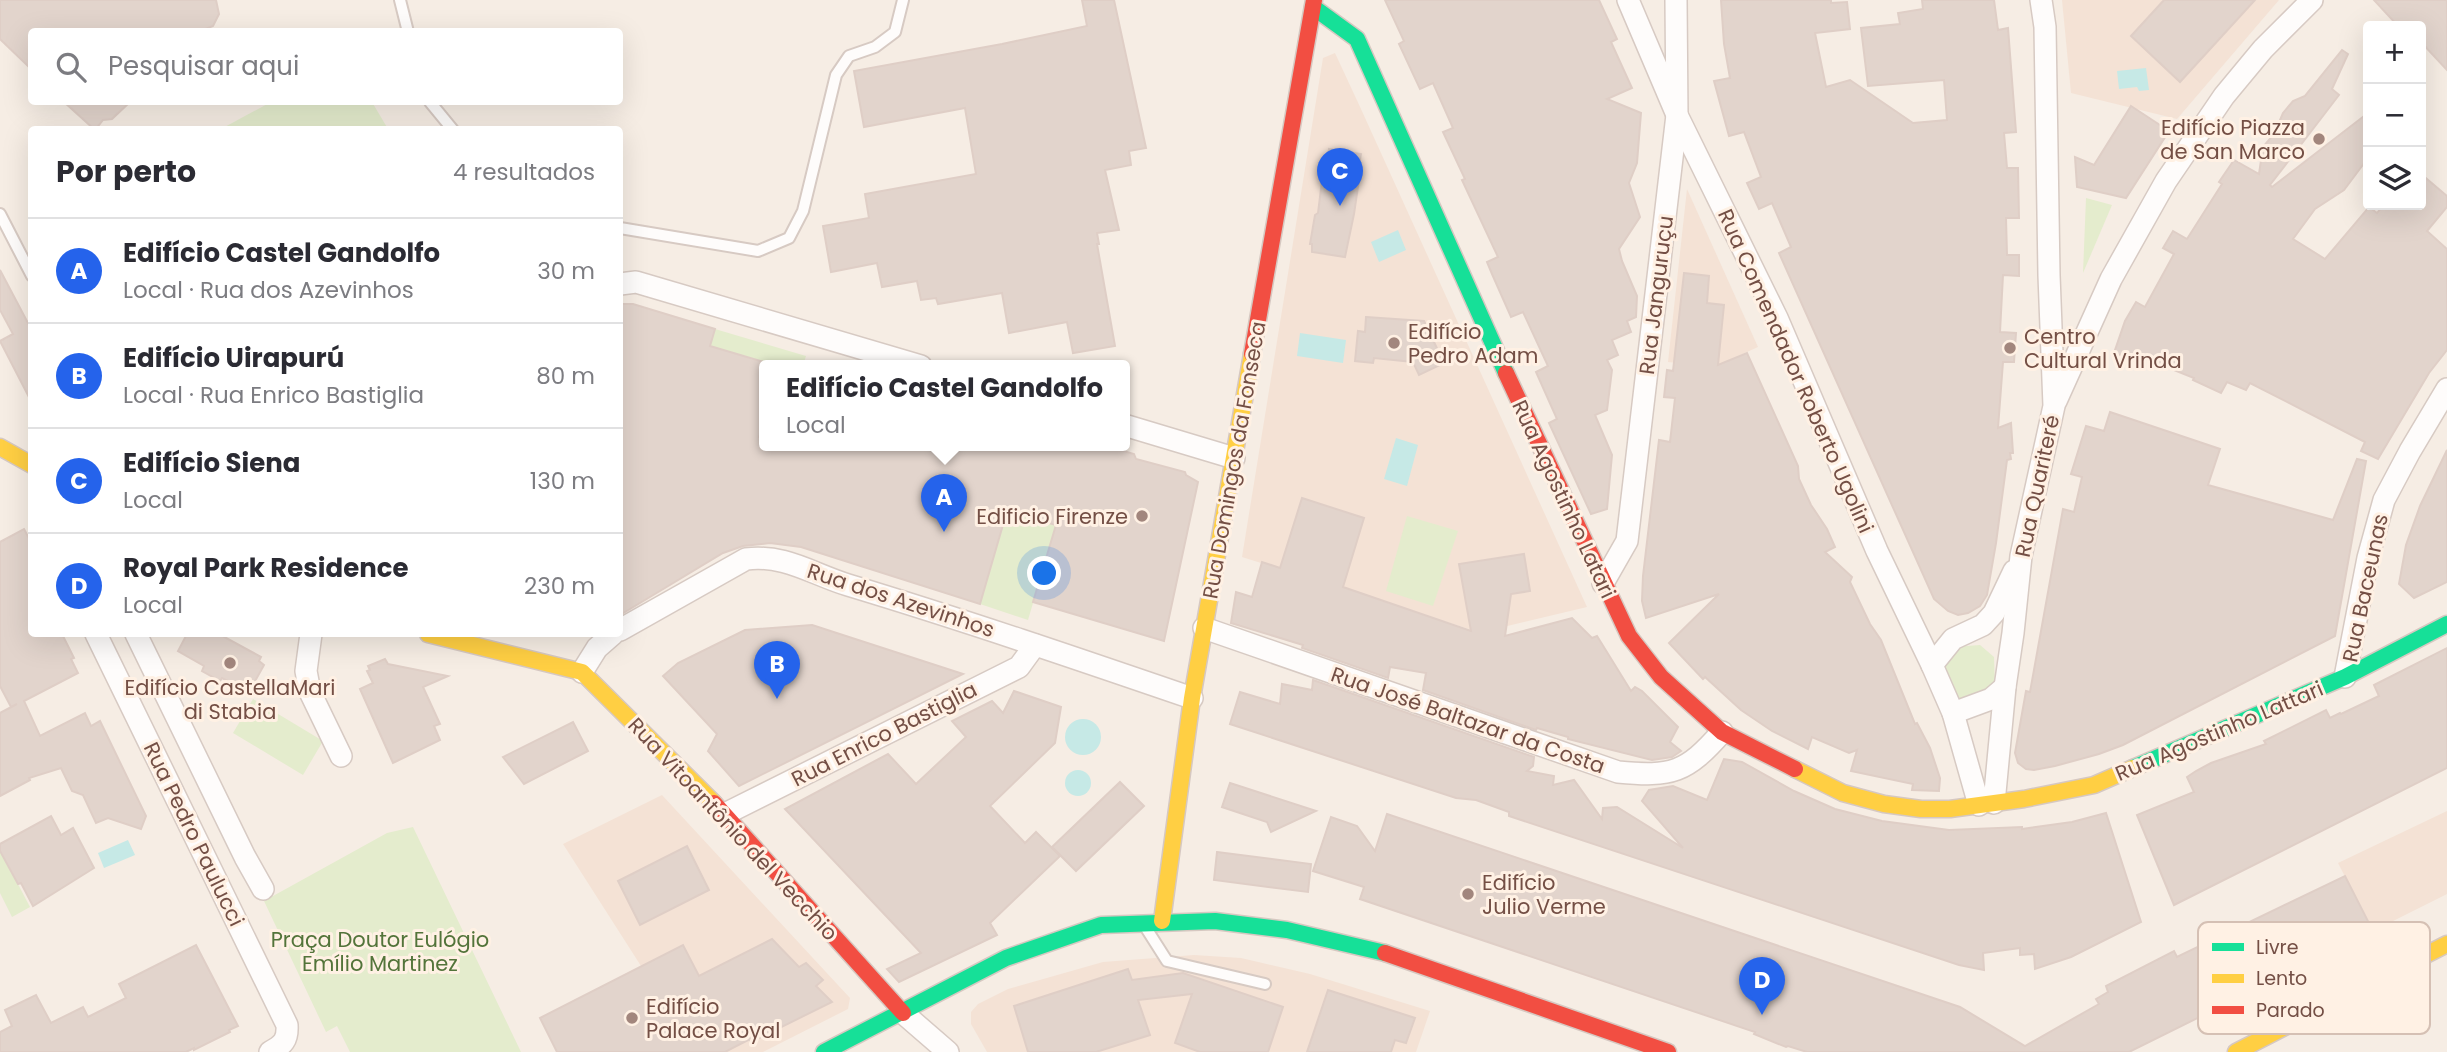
<!DOCTYPE html>
<html lang="pt">
<head>
<meta charset="utf-8">
<style>
	body { margin:0; font-family:Poppins,sans-serif; background:#f7f7f7; color:#2b2b33 }
	.controls { position:absolute; right:21px; top:21px; display:grid; overflow:hidden; border-radius:7px; box-shadow:0 7px 28px #0002 }
	.controls button { width:63px; height:63px; display:grid; place-items:center; padding:0; border:0; border-bottom:2px solid #e1e1e2; background:#fff; color:#2b2b33; font:35px sans-serif }
	.you { position:absolute; left:1045px; top:574px; width:24px; height:24px; margin:-18px; border:5px solid #fff; border-radius:50%; background:#1a73e8; box-shadow:0 0 0 10px #1a73e833 }
	.badge { display:grid; place-items:center; width:46px; height:46px; border-radius:50%; background:#2563eb; color:#fff; font-size:23px; font-weight:700 }
	.pin { position:absolute; translate:-50% -58px; filter:drop-shadow(0 2px 4px #0008) }
	.pin::after { content:''; position:absolute; top:37px; width:24px; height:21px; background:inherit; clip-path:polygon(0 0,100% 0,50% 100%) }
	.popup { position:absolute; left:759px; top:360px; width:371px; height:91px; box-sizing:border-box; display:grid; place-content:center; border-radius:7px; background:#fff; filter:drop-shadow(0 2px 5px #0005); font-size:23px; white-space:nowrap; color:#7c7c81 }
	.popup b { font-size:26px; color:#2b2b33 }
	.popup::after { content:''; position:absolute; left:50%; top:100%; margin-left:-14px; border:14px solid transparent; border-top-color:#fff }
	.list { margin:0; padding:0; list-style:none }
	h2 { display:flex; justify-content:space-between; align-items:center; height:91px; margin:0; padding:0 28px; font-size:30px }
	h2 small { font-size:23px; font-weight:400; color:#7c7c81 }
	.list li { display:grid; grid-template-columns:46px 1fr auto; gap:21px; align-items:center; box-sizing:border-box; height:105px; padding:0 28px; border-top:2px solid #e1e1e2 }
	.list b { display:block; font-size:26px; white-space:nowrap }
	.list p { margin:0; font-size:23px; white-space:nowrap; color:#7c7c81 }
	.list em { font-size:23px; font-style:normal; color:#7c7c81 }
	.icon { flex:none; width:38px; height:38px; fill:none; stroke:currentColor; stroke-width:2; stroke-linecap:round; stroke-linejoin:round }
	.map { position:relative; flex:none; width:2447px; height:1052px; overflow:hidden }
	.search { position:absolute; background:#fff; box-shadow:0 7px 28px #0002; left:28px; top:28px; width:595px; height:77px; display:flex; align-items:center; gap:18px; box-sizing:border-box; padding:0 24px; border-radius:7px; color:#7c7c81; font-size:26px }
	.panel { position:absolute; background:#fff; box-shadow:0 7px 28px #0002; left:28px; top:126px; width:595px; height:511px; border-radius:7px }
	.map>svg:first-child { display:block }
	.residential { fill:#f4e2d5 }
	.green { fill:#e4eccd }
	.water { fill:#c6e9e6 }
	.building { fill:#e2d4cc; stroke:#dfcec6; stroke-width:2 }
	.lines { fill:none; stroke-linecap:round; stroke-linejoin:round }
	.lane-casing { stroke:#d7cac3; stroke-width:14 }
	.street-casing { stroke:#d7cac3; stroke-width:24 }
	.fast-casing { stroke:#d6c8c1; stroke-width:19 }
	.slow-casing { stroke:#d6c8c1; stroke-width:19 }
	.jam-casing { stroke:#d6c8c1; stroke-width:19 }
	.lane { stroke:#fefcfb; stroke-width:10 }
	.street { stroke:#fefcfb; stroke-width:21 }
	.fast { stroke:#16e098; stroke-width:16 }
	.slow { stroke:#ffcf43; stroke-width:16 }
	.jam { stroke:#f24e42; stroke-width:16 }
	.poi-dot { fill:#a2867d; stroke:#fff1e4; stroke-width:2.5 }
	.labels { text-anchor:middle; dominant-baseline:central; stroke-width:6; stroke-linejoin:round; paint-order:stroke }
	.poi-label { font-size:21px; fill:#744f45; stroke:#fff1e4; text-anchor:start }
	.street-label { font-size:21px; fill:#744f45; stroke:#fff1e4 }
	.park-label { font-size:21px; fill:#53743a; stroke:#fff1e4 }
	.key { fill:#fff1e4; stroke:#d5c0b4; stroke-width:2 }
	.key-label { font-size:19px; fill:#744f45 }
</style>
</head>
<body>
<div class="map">
<svg width="2447" height="1052" viewBox="0 0 2447 1052">
	<rect width="100%" height="100%" fill="#f6ede4"/>
	<g class="residential">
		<polygon points="2062,0 2279,0 2177,119 2071,93"/>
		<polygon points="1335,53 1361,109 1587,607 1499,628 1472,630 1242,557 1323,58"/>
		<polygon points="1687,189 1758,347 1714,367 1668,362"/>
		<polygon points="662,795 850,998 848,1009 763,1052 557,1052 540,1018 641,966 563,844"/>
		<polygon points="2447,811 2447,894 2373,931 2338,863"/>
		<polygon points="1194,955 1241,958 1310,974 1430,1011 1416,1052 987,1052 971,1024 971,1012 978,1004 1008,989 1103,962"/>
	</g>
	<g class="green">
		<polygon points="271,102 372,102 388,129 221,129"/>
		<polygon points="2086,198 2112,205 2083,273"/>
		<polygon points="715,329 806,356 803,366 778,366 710,346"/>
		<polygon points="1007,511 1056,525 1028,620 980,604"/>
		<polygon points="1407,516 1458,531 1433,606 1386,591"/>
		<polygon points="1980,645 1994,657 1995,685 1991,692 1957,706 1941,667 1953,647"/>
		<polygon points="253,699 323,741 303,775 233,733"/>
		<polygon points="413,827 521,1052 350,1052 337,1026 326,1032 264,901 387,833"/>
		<polygon points="0,850 30,907 12,917 0,893"/>
	</g>
	<g class="water">
		<polygon points="2146,68 2149,90 2139,91 2137,87 2119,89 2117,71"/>
		<polygon points="1398,230 1406,250 1379,262 1371,242"/>
		<polygon points="1300,333 1346,340 1343,363 1297,356"/>
		<polygon points="1396,438 1418,445 1407,486 1384,479"/>
		<circle cx="1083" cy="737" r="18"/>
		<circle cx="1078" cy="783" r="13"/>
		<polygon points="128,840 135,855 104,868 98,853"/>
	</g>
	<g class="building">
		<polygon points="0,0 216,0 219,14 213,26 198,32 32,32 32,70 0,39"/>
		<polygon points="1082,0 1114,0 1146,148 1129,151 1131,165 1105,170 1119,230 1097,233 1099,244 1097,244 1115,346 1073,353 1067,322 1009,333 1002,293 938,304 936,298 921,300 917,281 882,287 877,263 831,272 823,226 869,218 865,194 976,174 965,108 864,127 854,71 1002,44 1087,26"/>
		<polygon points="1385,0 1599,0 1617,39 1611,42 1632,88 1607,99 1641,113 1637,163 1629,183 1640,217 1619,249 1622,261 1637,296 1636,317 1627,321 1631,332 1612,340 1618,355 1607,360 1612,370 1607,410 1595,415 1612,455 1607,509 1591,514 1549,423 1557,419 1536,372 1548,366 1523,312 1511,317 1492,274 1487,262 1498,257 1462,180 1465,179 1443,132 1453,128 1433,83 1420,89 1399,44 1404,41"/>
		<polygon points="1721,0 1831,0 1831,3 1847,2 1850,29 1815,33 1826,87 1850,80 1913,123 1947,120 1944,80 1868,86 1861,28 1900,24 1898,13 1923,9 1922,0 1994,0 1998,30 2008,28 2016,132 2004,133 2007,168 2018,168 2019,218 2006,218 2007,255 2019,255 2019,276 2003,275 2000,332 2016,333 2014,362 2003,362 1998,428 2011,423 2013,453 2010,453 2011,459 2007,460 1996,543 1987,595 1980,606 1968,613 1958,615 1948,611 1934,599 1779,253 1791,247 1772,203 1759,209 1747,183 1761,177 1744,132 1729,136 1714,81 1730,78 1724,44"/>
		<polygon points="2164,0 2255,0 2180,82 2131,36"/>
		<polygon points="2374,0 2447,0 2447,70 2421,42 2421,26 2398,26"/>
		<polygon points="2342,50 2348,54 2332,89 2339,95 2270,185 2272,187 2368,113 2368,158 2344,190 2315,209 2293,239 2325,259 2369,207 2377,213 2384,205 2421,205 2421,174 2447,196 2447,207 2427,231 2447,249 2447,350 2429,373 2378,459 2361,451 2365,442 2250,383 2246,390 2227,382 2221,393 2193,380 2194,378 2144,358 2142,364 2114,353 2125,321 2136,302 2145,307 2174,254 2163,248 2173,231 2187,239 2222,184 2219,182 2234,160 2259,174 2263,147 2274,134 2283,113 2293,101 2305,96"/>
		<polygon points="64,102 130,102 112,119 103,120 95,130"/>
		<polygon points="2131,106 2169,131 2126,198 2077,187 2075,157 2094,165"/>
		<polygon points="1329,149 1361,154 1359,165 1361,166 1354,214 1345,257 1312,252 1312,244 1310,244 1315,215 1318,213 1325,156 1328,156"/>
		<polygon points="0,270 29,325 32,324 32,403 0,341 13,334 0,310"/>
		<polygon points="1684,273 1709,276 1707,303 1724,305 1718,365 1747,353 1798,466 1799,479 1811,505 1827,529 1835,547 1825,552 1852,577 1850,582 1870,624 1881,640 1915,724 1917,723 1930,748 1940,778 1939,791 1912,790 1913,784 1851,771 1857,750 1849,753 1812,737 1808,749 1772,731 1741,710 1705,677 1703,679 1669,643 1719,594 1646,618 1642,601 1643,576 1659,440 1670,442 1675,398 1664,397 1667,370 1673,371"/>
		<polygon points="620,304 633,304 715,329 710,346 764,362 764,420 759,437 764,439 764,446 1107,446 1134,454 1136,459 1185,472 1186,475 1198,482 1164,641 1033,602 1056,525 1007,511 980,604 801,547 770,543 743,546 723,553 620,615"/>
		<polygon points="1366,317 1424,321 1444,363 1419,375 1413,362 1374,358 1373,363 1355,361 1358,331 1365,332"/>
		<polygon points="2110,412 2220,449 2208,485 2333,520 2357,459 2366,461 2335,636 2123,745 2099,754 2055,766 2034,770 2026,769 2018,763 2015,753 2026,691 2030,692 2063,509 2074,512 2082,477 2071,474 2086,426 2104,431"/>
		<polygon points="2447,450 2447,582 2414,598 2399,584 2406,545 2420,506"/>
		<polygon points="1302,498 1364,518 1343,587 1471,631 1459,564 1524,554 1530,591 1511,594 1505,636 1572,618 1592,638 1597,636 1631,691 1635,687 1642,691 1678,727 1670,742 1681,751 1672,757 1652,760 1568,739 1568,737 1537,728 1536,730 1423,690 1426,673 1390,667 1388,678 1302,648 1303,645 1231,623 1236,592 1252,597 1262,562 1280,568"/>
		<polygon points="24,529 32,544 32,634 62,634 74,658 71,659 78,673 24,701 40,736 85,713 91,726 100,721 146,816 141,829 108,818 96,823 83,795 72,791 61,768 29,778 30,780 0,796 0,713 17,704 11,707 0,686 0,542"/>
		<polygon points="812,625 963,674 739,786 708,751 717,734 663,676 678,663 745,630"/>
		<polygon points="187,634 219,634 261,657 259,661 264,665 249,692 222,678 220,681 202,671 204,666 178,651"/>
		<polygon points="2447,648 2447,768 2174,905 2137,815 2194,792 2187,777 2196,771 2211,763 2266,744 2264,741 2326,710 2330,718 2340,713 2341,714 2379,696 2374,685"/>
		<polygon points="385,659 388,664 448,676 423,687 440,724 434,726 440,740 393,763 360,689 373,683 367,671 370,670 368,666"/>
		<polygon points="1313,680 1534,757 1533,766 1527,771 1554,776 1553,785 1574,780 1602,819 1603,808 1617,807 1683,848 1642,801 1649,790 1673,786 1707,800 1724,759 1742,762 1794,791 1835,809 1882,821 1949,830 2022,827 2022,829 2072,822 2106,813 2141,922 2071,957 2035,969 2034,954 2020,955 2020,948 1983,953 1984,970 1959,965 1509,816 1509,812 1476,800 1456,798 1230,724 1240,692 1280,704 1282,684 1312,690"/>
		<polygon points="1014,691 1061,707 1055,743 990,806 1025,843 1036,832 1060,856 990,923 997,935 899,982 887,969 921,953 785,809 888,754 916,784 966,737 952,721 992,701 1003,713"/>
		<polygon points="573,722 588,751 524,784 503,757"/>
		<polygon points="1120,782 1144,806 1076,871 1052,847"/>
		<polygon points="1230,783 1316,811 1271,832 1267,822 1222,807"/>
		<polygon points="1387,814 1960,1007 2025,1046 2099,1004 2096,999 2108,992 2106,986 2174,951 2177,957 2345,876 2373,931 2129,1052 1807,1052 1788,1046 1786,1047 1754,1034 1755,1032 1360,899 1364,887 1313,871 1331,817 1357,826 1375,851"/>
		<polygon points="51,816 61,835 73,828 94,868 33,906 21,883 18,884 0,851 0,844"/>
		<polygon points="687,846 709,890 640,925 618,881"/>
		<polygon points="1217,852 1311,864 1308,892 1214,880"/>
		<polygon points="772,939 799,967 806,963 823,980 816,986 832,1002 751,1042 750,1039 725,1052 557,1052 540,1018 683,945 699,976"/>
		<polygon points="196,945 238,1026 229,1030 230,1032 194,1050 194,1048 186,1052 0,1052 0,1032 12,1026 5,1010 36,995 51,1023 83,1007 88,1017 126,998 119,984"/>
		<polygon points="1128,969 1132,980 1183,973 1283,1007 1268,1052 1200,1052 1175,1043 1192,994 1138,1000 1150,1035 1096,1052 1028,1052 1014,1006"/>
		<polygon points="1328,990 1415,1018 1406,1043 1395,1040 1391,1052 1307,1052"/>
	</g>
	<g class="lines">
		<g class="lane-casing">
			<g id="lane">
				<polyline points="400,0 408,32"/>
				<polyline points="430,102 453,130"/>
				<polyline points="0,214 32,276"/>
				<polyline points="620,228 758,251 789,238 803,211 836,75 849,56 875,47 895,32 903,0"/>
				<polyline points="1146,928 1167,961 1265,984"/>
			</g>
		</g>
		<g class="street-casing">
			<g id="street">
				<polyline points="1628,0 1677,115 1777,318 1877,551 1932,665 1953,713 1979,805"/>
				<polyline points="620,284 636,282 921,366"/>
				<polyline points="2056,401 2111,279 2166,181 2224,96 2263,49 2312,0"/>
				<polyline points="1124,425 1234,458"/>
				<polyline points="1603,583 1627,541 1677,115 1676,0"/>
				<path d="M1204,628L1618,772C1672,777 1686,773 1722,732"/>
				<path d="M620,630L746,559C785,554 812,574 848,585C964,620 1078,659 1192,698"/>
				<path d="M96,634L287,1025C288,1040 283,1045 270,1052"/>
				<polyline points="136,634 245,857 263,889"/>
				<polyline points="311,634 306,671 310,692 341,756"/>
				<polyline points="1932,665 1953,639 1983,625 1994,613 2014,571"/>
				<polyline points="582,672 597,648 613,634"/>
				<polyline points="2345,677 2368,558 2384,500 2410,451 2447,389"/>
				<polyline points="1953,713 1991,699 2005,687"/>
				<polyline points="1994,803 2005,687 2013,633 2021,556 2054,406 2049,275 2045,27 2041,0"/>
				<polyline points="725,814 1019,667 1035,645"/>
				<polyline points="903,1013 948,1052"/>
			</g>
		</g>
		<g class="fast-casing">
			<g id="fast">
				<polyline points="1313,7 1357,39 1506,373"/>
				<polyline points="2133,768 2345,677 2447,624"/>
				<polyline points="824,1052 1006,958 1101,925 1215,921 1287,930 1385,953"/>
			</g>
		</g>
		<g class="slow-casing">
			<g id="slow">
				<polyline points="0,447 32,465"/>
				<polyline points="428,634 582,672 714,803"/>
				<polyline points="1795,769 1843,793 1884,804 1921,809 1950,809 2024,799 2094,785 2133,768"/>
				<polyline points="1162,921 1192,698 1252,354"/>
				<polyline points="2236,1052 2447,944"/>
			</g>
		</g>
		<g class="jam-casing">
			<g id="jam">
				<polyline points="1252,354 1314,0"/>
				<polyline points="1506,373 1629,636 1661,677 1722,732 1795,769"/>
				<polyline points="714,803 903,1013"/>
				<polyline points="1385,953 1668,1052"/>
			</g>
		</g>
		<use href="#lane" class="lane"/>
		<use href="#street" class="street"/>
		<use href="#fast" class="fast"/>
		<use href="#slow" class="slow"/>
		<use href="#jam" class="jam"/>
	</g>
	<g class="poi-dot">
		<circle cx="2319" cy="139" r="7"/>
		<circle cx="1394" cy="343" r="7"/>
		<circle cx="2010" cy="348" r="7"/>
		<circle cx="1142" cy="516" r="7"/>
		<circle cx="230" cy="663" r="7"/>
		<circle cx="1468" cy="894" r="7"/>
		<circle cx="632" cy="1018" r="7"/>
	</g>
	<g class="labels">
		<g class="poi-label">
			<text x="2305" y="127" text-anchor="end">Edifício Piazza<tspan x="2305" dy="24">de San Marco</tspan></text>
			<text x="1408" y="331">Edifício<tspan x="1408" dy="24">Pedro Adam</tspan></text>
			<text x="2024" y="336">Centro<tspan x="2024" dy="24">Cultural Vrinda</tspan></text>
			<text x="1128" y="516" text-anchor="end">Edificio Firenze</text>
			<text x="230" y="687" text-anchor="middle">Edifício CastellaMari<tspan x="230" dy="24">di Stabia</tspan></text>
			<text x="1482" y="882">Edifício<tspan x="1482" dy="24">Julio Verme</tspan></text>
			<text x="646" y="1006">Edifício<tspan x="646" dy="24">Palace Royal</tspan></text>
		</g>
		<g class="street-label">
			<text transform="translate(1656 295) rotate(-83)">Rua Janguruçu</text>
			<text transform="translate(1796 371) rotate(66)">Rua Comendador Roberto Ugolini</text>
			<text transform="translate(1234 460) rotate(-80)">Rua Domingos da Fonseca</text>
			<text transform="translate(2037 486) rotate(-78)">Rua Quariteré</text>
			<text transform="translate(1564 499) rotate(65)">Rua Agostinho Latari</text>
			<text transform="translate(2365 588) rotate(-78)">Rua Baceunas</text>
			<text transform="translate(901 600) rotate(18)">Rua dos Azevinhos</text>
			<text transform="translate(1468 720) rotate(19)">Rua José Baltazar da Costa</text>
			<text transform="translate(2219 731) rotate(-23)">Rua Agostinho Lattari</text>
			<text transform="translate(884 734) rotate(-27)">Rua Enrico Bastiglia</text>
			<text transform="translate(733 829) rotate(47)">Rua Vitoantônio del Vecchio</text>
			<text transform="translate(194 834) rotate(64)">Rua Pedro Paulucci</text>
		</g>
		<g class="park-label">
			<text x="380" y="939">Praça Doutor Eulógio<tspan x="380" dy="24">Emílio Martinez</tspan></text>
		</g>
	</g>
	<rect x="2198" y="922" width="232" height="112" rx="10" class="key"/>
	<rect x="2212" y="943" width="32" height="8" fill="#16e098"/>
	<rect x="2212" y="974" width="32" height="9" fill="#ffcf43"/>
	<rect x="2212" y="1006" width="32" height="8" fill="#f24e42"/>
	<g class="key-label">
		<text x="2256" y="954">Livre</text>
		<text x="2256" y="985">Lento</text>
		<text x="2256" y="1017">Parado</text>
	</g>
</svg>
<div class="controls">
<button>+</button>
<button>−</button>
<button><svg class="icon" aria-label="layers" viewBox="0 0 24 24"><path d="M12 4l9 5-9 5-9-5zM3 14l9 5 9-5"/></svg></button>
</div>
<div class="you"></div>
<div class="pin badge" style="left:944px;top:532px">A</div>
<div class="popup"><b>Edifício Castel Gandolfo</b>Local</div>
<div class="pin badge" style="left:777px;top:699px">B</div>
<div class="pin badge" style="left:1340px;top:206px">C</div>
<div class="pin badge" style="left:1762px;top:1015px">D</div>
<div class="search"><svg class="icon" aria-label="search" viewBox="0 0 24 24"><circle cx="10" cy="10" r="6"/><path d="M15 15l6 6"/></svg>Pesquisar aqui</div>
<section class="panel">
<h2>Por perto<small>4 resultados</small></h2>
<ul class="list">
<li><span class="badge">A</span><div><b>Edifício Castel Gandolfo</b><p>Local · Rua dos Azevinhos</p></div><em>30 m</em></li>
<li><span class="badge">B</span><div><b>Edifício Uirapurú</b><p>Local · Rua Enrico Bastiglia</p></div><em>80 m</em></li>
<li><span class="badge">C</span><div><b>Edifício Siena</b><p>Local</p></div><em>130 m</em></li>
<li><span class="badge">D</span><div><b>Royal Park Residence</b><p>Local</p></div><em>230 m</em></li>
</ul>
</section>
</div>
</body>
</html>
